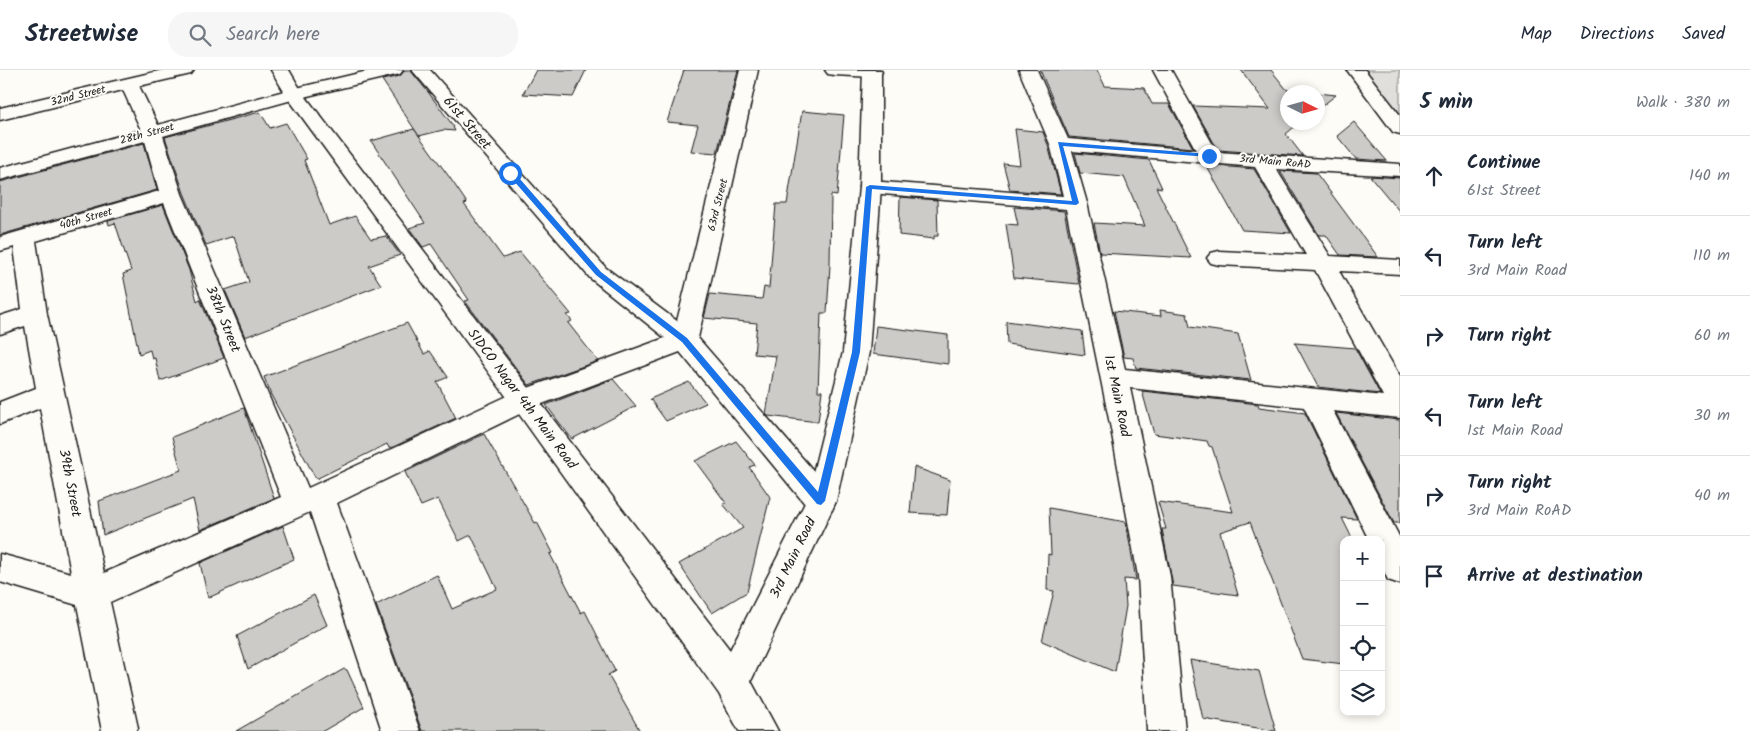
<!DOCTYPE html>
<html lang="en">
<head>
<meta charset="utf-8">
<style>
	body { margin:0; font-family:Kalam,sans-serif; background:#f6f6f7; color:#1f2937 }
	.controls { position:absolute; right:15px; bottom:15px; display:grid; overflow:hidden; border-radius:10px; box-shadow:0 2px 8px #0003 }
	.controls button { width:45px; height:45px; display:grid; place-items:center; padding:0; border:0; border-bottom:1px solid #e0e1e3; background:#fff; color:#1f2937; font:25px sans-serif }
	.compass { position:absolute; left:1280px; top:15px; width:45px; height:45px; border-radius:50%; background:#fff; box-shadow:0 2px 8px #0003; rotate:95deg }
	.stop { position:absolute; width:15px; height:15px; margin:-11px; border:4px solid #1a73e8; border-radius:50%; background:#fff }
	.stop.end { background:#1a73e8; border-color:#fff; box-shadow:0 1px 5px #0008 }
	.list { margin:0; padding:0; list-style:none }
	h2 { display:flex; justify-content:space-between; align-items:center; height:65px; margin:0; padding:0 20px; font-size:21px }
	h2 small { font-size:16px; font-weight:400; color:#747a83 }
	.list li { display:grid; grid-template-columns:32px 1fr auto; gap:15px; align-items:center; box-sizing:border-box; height:80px; padding:0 20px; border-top:1px solid #e0e1e3 }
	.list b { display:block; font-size:19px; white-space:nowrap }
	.list p { margin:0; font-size:16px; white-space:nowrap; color:#747a83 }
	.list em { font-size:16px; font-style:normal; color:#747a83 }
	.icon { flex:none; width:28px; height:28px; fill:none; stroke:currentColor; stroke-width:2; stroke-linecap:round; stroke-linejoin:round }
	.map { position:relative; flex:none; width:1400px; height:661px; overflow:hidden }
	header { display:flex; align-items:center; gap:30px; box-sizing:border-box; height:70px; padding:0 25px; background:#fff; border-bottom:1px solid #e0e1e3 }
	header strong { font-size:24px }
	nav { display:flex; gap:28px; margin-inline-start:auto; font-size:18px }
	.search { width:350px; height:45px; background:#f6f6f7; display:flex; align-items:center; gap:12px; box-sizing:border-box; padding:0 18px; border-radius:20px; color:#747a83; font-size:19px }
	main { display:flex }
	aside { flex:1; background:#fff }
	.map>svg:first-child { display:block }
	.green { fill:#e0dfdb; stroke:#7e7e7c }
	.building { fill:#cccbc8; stroke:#1c1c1c }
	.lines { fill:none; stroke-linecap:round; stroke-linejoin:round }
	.minor-casing { stroke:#1c1c1c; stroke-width:3 }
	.tertiary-casing { stroke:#1c1c1c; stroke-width:3 }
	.minor { fill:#fdfcf7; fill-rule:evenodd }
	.tertiary { fill:#fdfcf7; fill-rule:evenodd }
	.route { fill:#1a73e8 }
	.labels { text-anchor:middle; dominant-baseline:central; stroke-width:4; stroke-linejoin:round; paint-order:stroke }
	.far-street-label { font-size:11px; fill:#1c1c1c; stroke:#fdfcf7 }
	.street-label { font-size:14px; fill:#1c1c1c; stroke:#fdfcf7 }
</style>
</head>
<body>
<header>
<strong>Streetwise</strong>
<div class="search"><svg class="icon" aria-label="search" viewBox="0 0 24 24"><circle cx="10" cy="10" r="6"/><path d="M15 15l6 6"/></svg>Search here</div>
<nav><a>Map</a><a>Directions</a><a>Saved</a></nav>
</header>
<main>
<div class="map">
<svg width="1400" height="661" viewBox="0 0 1400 661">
	<rect width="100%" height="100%" fill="#fdfcf7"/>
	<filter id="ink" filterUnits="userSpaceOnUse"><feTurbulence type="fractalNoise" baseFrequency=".02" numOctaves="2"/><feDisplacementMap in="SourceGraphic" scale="10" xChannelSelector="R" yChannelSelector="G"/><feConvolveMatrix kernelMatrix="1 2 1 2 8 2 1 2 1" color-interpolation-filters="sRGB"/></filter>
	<g filter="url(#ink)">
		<polygon class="green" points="1364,0 1400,0 1400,48"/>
		<g class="building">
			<polygon points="405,0 410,0 428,22 454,57 453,57 455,61 443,60 419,66 382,10 400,6"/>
			<polygon points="536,0 586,0 573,27 523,24"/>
			<polygon points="684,0 738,0 717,83 691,81 698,55 667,52"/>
			<polygon points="1040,0 1097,0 1105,16 1144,18 1152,34 1169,34 1193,78 1069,67"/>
			<polygon points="1241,0 1271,0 1287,20 1314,22 1288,22 1288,52 1300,52 1286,64 1303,86 1218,80 1193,36 1270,39"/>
			<polygon points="1318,23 1336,25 1318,39"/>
			<polygon points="802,41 844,45 837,126 831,125 830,195 827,243 821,243 818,321 822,321 818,352 768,346 766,344 776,286 754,284 757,253 704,248 710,224 762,229 764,217 769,218 776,134 787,134"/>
			<polygon points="260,42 270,58 286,53 307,89 304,90 329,155 355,146 371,169 386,166 400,185 369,196 381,215 245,267 225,220 249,212 234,166 206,175 184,123 165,67"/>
			<polygon points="1354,52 1387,91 1356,89 1337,66"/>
			<polygon points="414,59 450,108 467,133 464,134 503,188 520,182 571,244 567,245 572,251 568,253 598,291 529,315 465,231 469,230 431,174 423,177 409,158 425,153 371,71"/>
			<polygon points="1015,59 1043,62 1048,75 1061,124 1010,120 1003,93 1020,95"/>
			<polygon points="144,73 157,120 0,165 0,112"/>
			<polygon points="1075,83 1149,90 1162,118 1156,117 1191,188 1100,183 1094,153 1145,156 1124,107 1080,103"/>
			<polygon points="1206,95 1254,99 1291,163 1242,160"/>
			<polygon points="1280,101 1316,103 1378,187 1340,185 1326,165 1319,165"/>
			<polygon points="1370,106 1400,108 1400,142"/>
			<polygon points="900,127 937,130 938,166 934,166 934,169 899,165"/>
			<polygon points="163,135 189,200 197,231 200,229 224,288 160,311 155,288 152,289 150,280 139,284 123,204 131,201 115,153 109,155 108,151"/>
			<polygon points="1014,137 1064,141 1079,214 1014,208 1006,154 1018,155"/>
			<polygon points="1160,240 1187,244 1190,257 1238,264 1251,310 1136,298 1133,288 1124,287 1114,241 1161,246"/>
			<polygon points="1006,251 1082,261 1085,285 1007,274"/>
			<polygon points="407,253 424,284 430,281 448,307 437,312 456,348 393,377 389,378 387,374 316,409 271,325 264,307"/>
			<polygon points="876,256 948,265 948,294 873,284"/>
			<polygon points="1295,273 1355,278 1380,324 1318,317"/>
			<polygon points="613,309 636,336 572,369 546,335"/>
			<polygon points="689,312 706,333 666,351 650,329"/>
			<polygon points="1142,321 1258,334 1259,337 1305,343 1357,449 1342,448 1353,470 1344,470 1344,594 1302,589 1250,452 1220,462 1238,525 1173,516 1162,459 1166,459 1158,432 1233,442 1212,377 1209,376 1207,371 1154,364"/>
			<polygon points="244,338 274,428 200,460 193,429 103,465 99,431 181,400 172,367"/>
			<polygon points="1336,343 1399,350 1400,352 1400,453 1394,453"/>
			<polygon points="484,364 535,453 537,452 553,483 550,484 581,543 585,541 615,601 608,605 640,661 422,661 376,535 437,505 452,539 497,519 471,465 459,471 438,429 421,436 405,402"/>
			<polygon points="736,371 755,395 749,397 770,427 747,522 712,543 679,494 743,458 723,434 726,433 695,391"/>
			<polygon points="914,397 950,410 947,445 910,443"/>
			<polygon points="1049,438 1126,452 1136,510 1124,509 1126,536 1115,602 1042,571 1054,521 1047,520 1048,484 1051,485"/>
			<polygon points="283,456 294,489 208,528 200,493"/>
			<polygon points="314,525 327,555 248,599 237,566"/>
			<polygon points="1190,590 1259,601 1276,661 1203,649"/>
			<polygon points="344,599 347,600 364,637 323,661 236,661"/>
		</g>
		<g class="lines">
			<g class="minor-casing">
				<g id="minor">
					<path d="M163,0H194L191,4L139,16L158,55L288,20L372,0H403L400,4L299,28L163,66L182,124L308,418L514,323L665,268L590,208L412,0H430L606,198L677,251L740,0H758L698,268L832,422L836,431L832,440L821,444L810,440L680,282L534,337L337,433L420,661H382L310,442L110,532L138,658L136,661H102L77,535L0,512V484L71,503L40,338L0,354V332L36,318L25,256L0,264V246L22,239L14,177L0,181V167L159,121L145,71L0,110V98L141,60L123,20L0,50V38ZM164,133L281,427L104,503L47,244L36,171Z"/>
					<polygon points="825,0 880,0 882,2 879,6 873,7 834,5 828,4"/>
					<path d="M1019,0H1037L1068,69L1196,80L1153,0H1171L1217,82L1400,94V106L1276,99L1330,186L1400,190V204L1339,201L1400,307V348L1333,341L1400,468V514L1388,510L1381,495V470H1369L1304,337L1130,318L1170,506L1185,661H1147L1138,506L1111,359L1066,139L870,123L863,121L859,117L863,113L870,111L1063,126L1050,74ZM1072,81L1255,97L1306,185L1219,181L1211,183L1207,188L1211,193L1219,195L1315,200L1383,326L1125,299L1087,133Z"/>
					<polygon points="1347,0 1365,0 1400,45 1400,64 1393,62"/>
				</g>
			</g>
			<g class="tertiary-casing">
				<polygon id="tertiary" points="271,0 289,0 302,22 730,580 806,431 843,282 859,117 863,0 881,0 881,117 869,282 836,431 751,611 778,661 739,661 719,624 514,337 288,28"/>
			</g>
			<use href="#minor" class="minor"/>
			<use href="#tertiary" class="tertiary"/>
		</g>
	</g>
	<polygon class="route" points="1058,72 1209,84 1212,86 1209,87 1063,76 1079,133 1076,135 872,119 860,282 825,431 821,435 817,434 682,272 596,205 507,103 513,101 601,202 687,268 818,422 852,282 866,117 870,115 1072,131"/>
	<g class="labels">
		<g class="far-street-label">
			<text transform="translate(78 26) rotate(-14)">32nd Street</text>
			<text transform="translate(147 64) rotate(-15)">28th Street</text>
			<text transform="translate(1275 92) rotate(5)">3rd Main RoAD</text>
			<text transform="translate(718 135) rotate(-76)">63rd Street</text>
			<text transform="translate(86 149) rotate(-16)">40th Street</text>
		</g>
		<g class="street-label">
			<text transform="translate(467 53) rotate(49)">61st Street</text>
			<text transform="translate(223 249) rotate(68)">38th Street</text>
			<text transform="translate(1117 326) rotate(78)">1st Main Road</text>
			<text transform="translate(522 329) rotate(53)">SIDCO Nagar 4th Main Road</text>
			<text transform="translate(70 413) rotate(79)">39th Street</text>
			<text transform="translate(793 488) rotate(-64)">3rd Main Road</text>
		</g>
	</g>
</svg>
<div class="controls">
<button>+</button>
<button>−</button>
<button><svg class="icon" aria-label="locate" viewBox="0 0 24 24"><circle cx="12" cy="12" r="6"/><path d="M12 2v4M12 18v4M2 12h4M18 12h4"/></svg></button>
<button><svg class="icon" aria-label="layers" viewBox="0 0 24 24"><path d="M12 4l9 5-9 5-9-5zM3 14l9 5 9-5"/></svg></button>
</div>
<svg class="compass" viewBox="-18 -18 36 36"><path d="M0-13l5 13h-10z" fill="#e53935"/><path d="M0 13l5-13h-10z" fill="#747a83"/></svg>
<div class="stop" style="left:510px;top:103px"></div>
<div class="stop end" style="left:1209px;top:86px"></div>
</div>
<aside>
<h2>5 min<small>Walk · 380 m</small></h2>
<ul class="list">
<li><svg class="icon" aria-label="ahead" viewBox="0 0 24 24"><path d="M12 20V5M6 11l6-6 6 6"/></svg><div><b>Continue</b><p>61st Street</p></div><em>140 m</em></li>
<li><svg class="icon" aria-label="left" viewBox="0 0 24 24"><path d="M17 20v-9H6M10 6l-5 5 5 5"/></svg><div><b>Turn left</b><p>3rd Main Road</p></div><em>110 m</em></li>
<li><svg class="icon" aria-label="right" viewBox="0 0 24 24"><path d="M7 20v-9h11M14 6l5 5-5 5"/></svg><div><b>Turn right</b></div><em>60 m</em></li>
<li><svg class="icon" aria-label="left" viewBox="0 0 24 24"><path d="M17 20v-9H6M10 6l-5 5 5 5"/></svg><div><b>Turn left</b><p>1st Main Road</p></div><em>30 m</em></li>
<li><svg class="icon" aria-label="right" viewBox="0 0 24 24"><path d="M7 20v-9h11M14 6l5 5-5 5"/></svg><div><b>Turn right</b><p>3rd Main RoAD</p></div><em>40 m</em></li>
<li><svg class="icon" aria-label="arrive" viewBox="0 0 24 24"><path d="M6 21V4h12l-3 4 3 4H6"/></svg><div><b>Arrive at destination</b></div></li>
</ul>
</aside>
</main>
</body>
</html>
